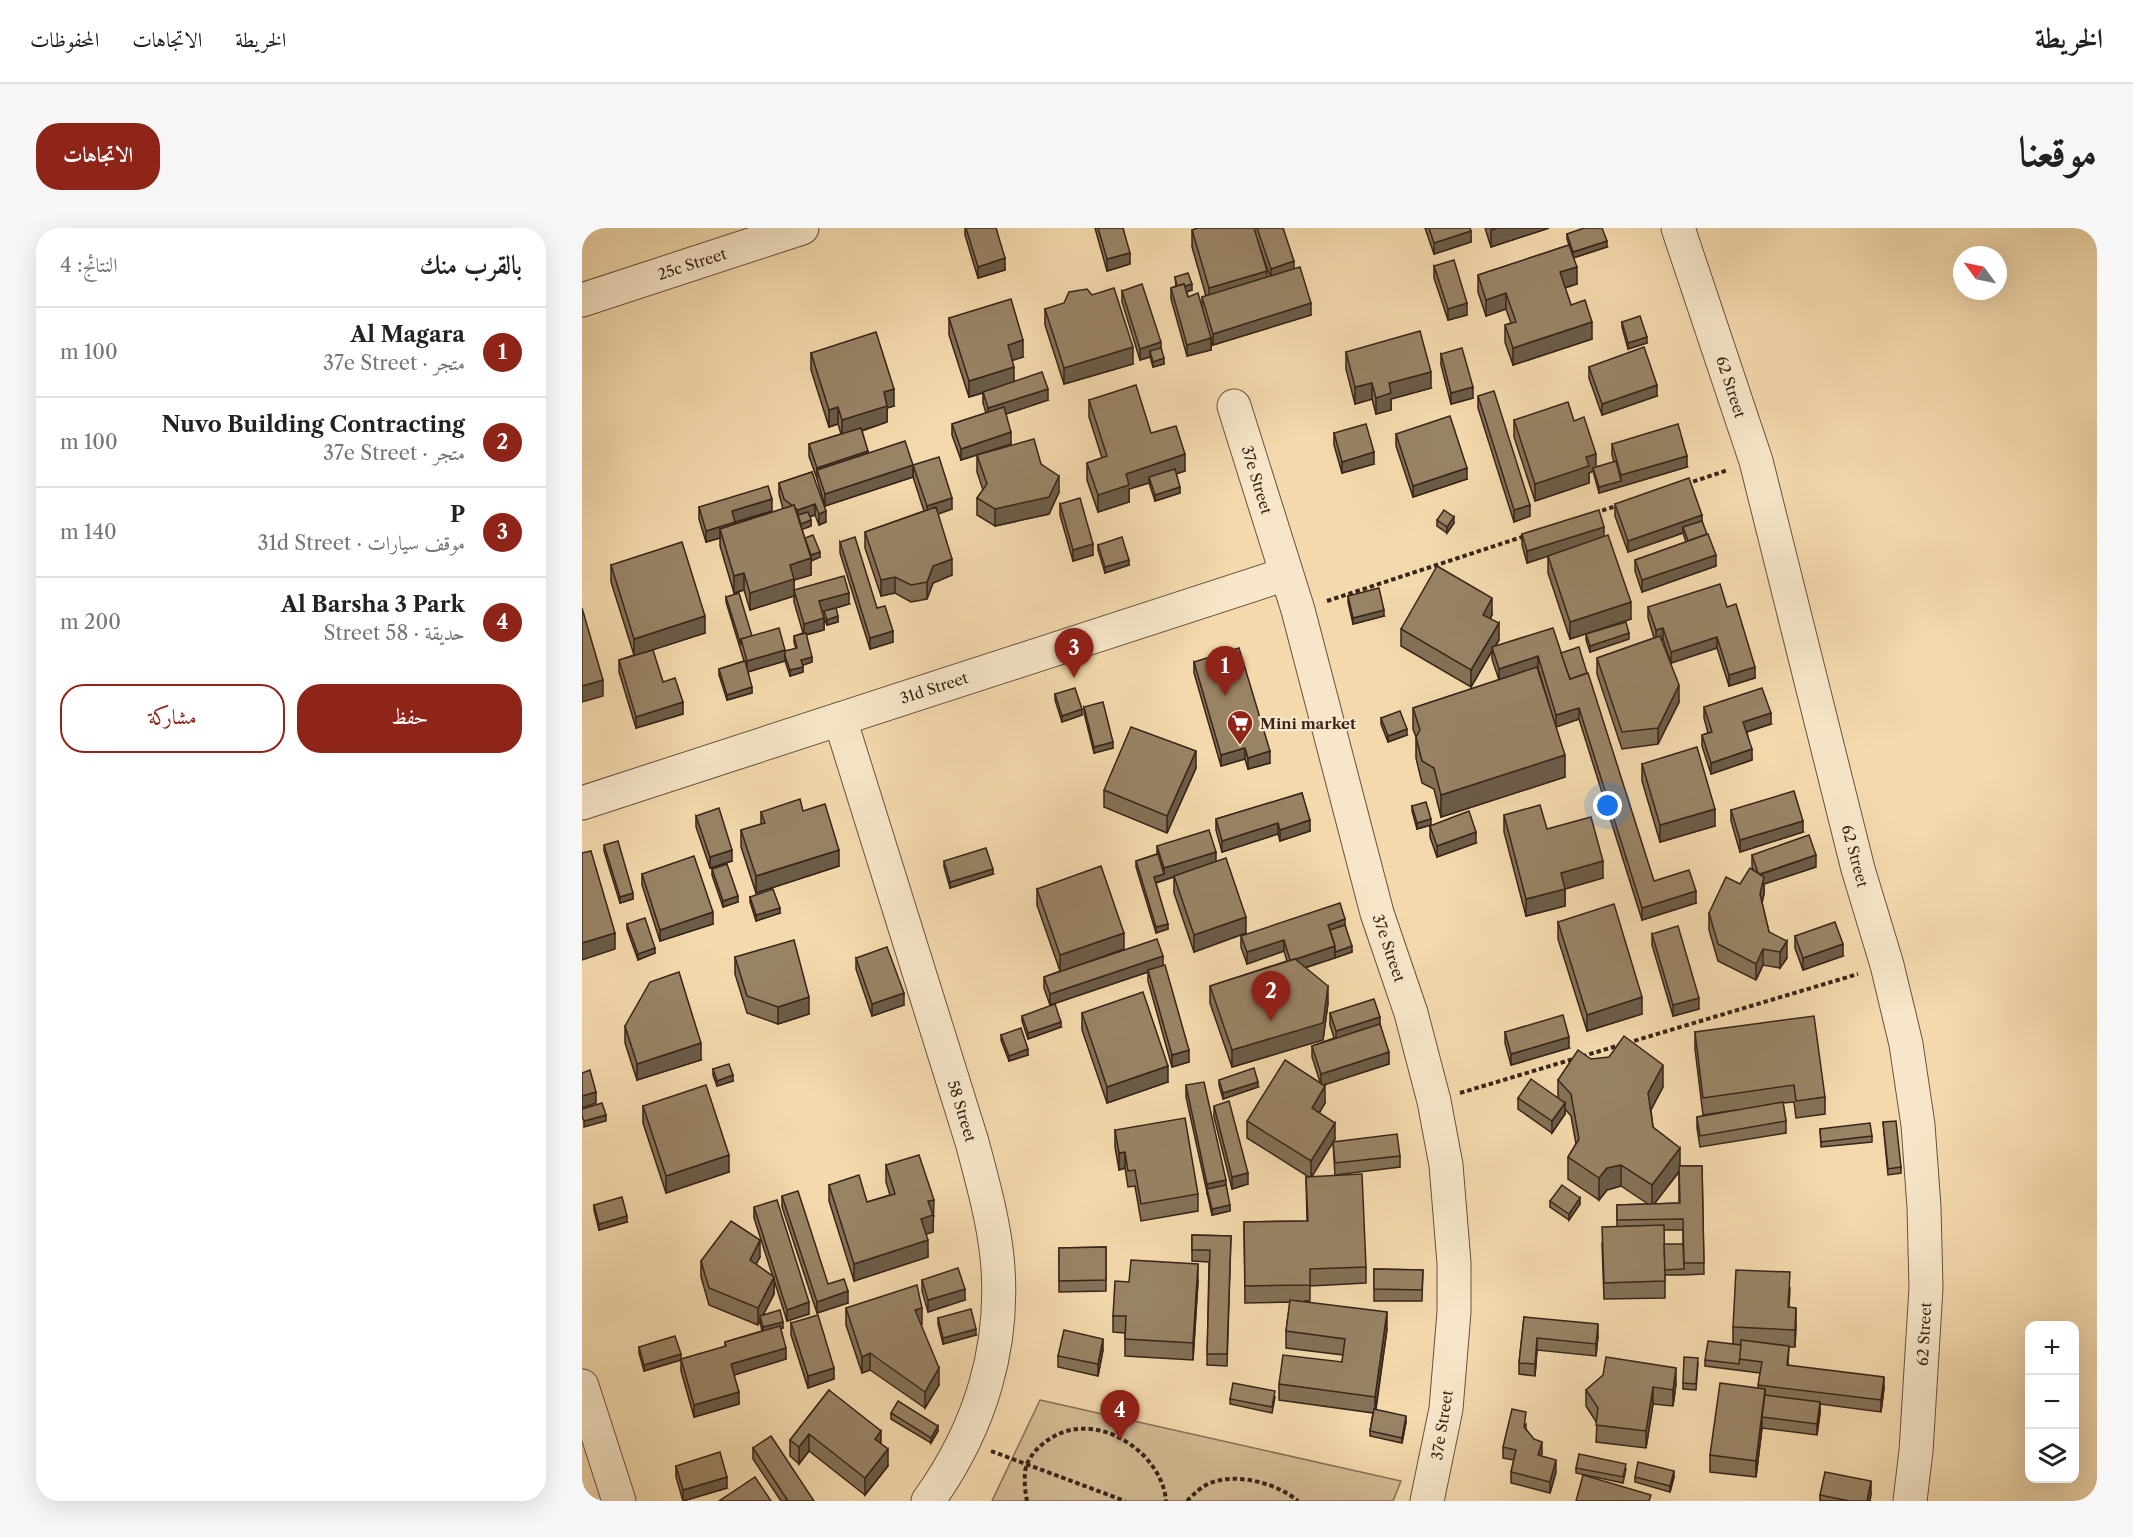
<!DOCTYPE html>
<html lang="ar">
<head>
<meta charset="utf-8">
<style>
	body { margin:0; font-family:"Libre Caslon Text",Amiri,serif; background:#f6f6f6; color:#222; direction:rtl }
	.controls { position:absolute; right:18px; bottom:18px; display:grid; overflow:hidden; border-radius:12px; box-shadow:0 6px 24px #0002 }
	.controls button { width:54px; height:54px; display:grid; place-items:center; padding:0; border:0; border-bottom:2px solid #e0e0e0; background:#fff; color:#222; font:30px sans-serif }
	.compass { position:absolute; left:1371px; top:18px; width:54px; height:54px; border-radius:50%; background:#fff; box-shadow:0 6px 24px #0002; rotate:303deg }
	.you { position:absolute; left:1026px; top:578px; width:21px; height:21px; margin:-15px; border:4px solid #fff; border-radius:50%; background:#1a73e8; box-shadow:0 0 0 9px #1a73e833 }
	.badge { display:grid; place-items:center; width:39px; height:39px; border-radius:50%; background:#8f2418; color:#fff; font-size:20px; font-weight:700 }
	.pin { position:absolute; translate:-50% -50px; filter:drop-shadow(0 2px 3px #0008) }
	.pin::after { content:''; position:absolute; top:32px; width:21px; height:18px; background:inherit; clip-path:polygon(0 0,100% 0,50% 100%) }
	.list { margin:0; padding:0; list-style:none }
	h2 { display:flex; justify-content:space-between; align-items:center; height:78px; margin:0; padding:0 24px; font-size:26px }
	h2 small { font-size:20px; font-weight:400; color:#767676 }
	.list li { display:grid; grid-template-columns:39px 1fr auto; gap:18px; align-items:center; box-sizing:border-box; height:90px; padding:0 24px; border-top:2px solid #e0e0e0 }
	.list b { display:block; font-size:22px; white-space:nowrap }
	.list p { margin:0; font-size:20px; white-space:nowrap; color:#767676 }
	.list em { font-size:20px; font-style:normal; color:#767676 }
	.actions { display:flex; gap:12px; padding:18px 24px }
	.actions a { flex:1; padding:14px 0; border:2px solid #8f2418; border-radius:24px; text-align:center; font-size:21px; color:#8f2418 }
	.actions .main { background:#8f2418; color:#fff }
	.icon { flex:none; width:33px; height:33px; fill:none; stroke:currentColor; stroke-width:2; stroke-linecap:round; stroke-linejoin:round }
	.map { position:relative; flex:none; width:1515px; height:1273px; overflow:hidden; direction:ltr; border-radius:24px }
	header { display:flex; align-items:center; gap:36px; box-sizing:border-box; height:84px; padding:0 30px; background:#fff; border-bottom:2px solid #e0e0e0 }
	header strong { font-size:28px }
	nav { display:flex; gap:33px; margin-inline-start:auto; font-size:21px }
	.intro { display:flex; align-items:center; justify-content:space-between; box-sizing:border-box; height:144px; padding:0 36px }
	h1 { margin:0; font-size:42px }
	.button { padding:15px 27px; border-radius:24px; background:#8f2418; color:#fff; font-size:21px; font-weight:700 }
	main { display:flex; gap:36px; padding:0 36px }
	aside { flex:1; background:#fff; border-radius:24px; box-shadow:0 6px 24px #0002 }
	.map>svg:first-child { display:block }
	.green { fill:#d3ba93; stroke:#867056; stroke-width:1.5 }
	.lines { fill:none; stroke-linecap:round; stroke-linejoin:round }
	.minor-casing { stroke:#67523e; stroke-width:35 }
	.path { stroke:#382519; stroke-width:4; stroke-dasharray:4.5 3; stroke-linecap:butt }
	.minor { stroke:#f7e6c9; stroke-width:33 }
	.wall { fill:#847157; stroke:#382519; stroke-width:1.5; fill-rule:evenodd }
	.shaded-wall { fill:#6b5c47; stroke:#382519; stroke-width:1.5 }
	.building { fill:#998365; stroke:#382519; stroke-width:1.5 }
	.labels { text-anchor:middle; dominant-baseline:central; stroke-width:4.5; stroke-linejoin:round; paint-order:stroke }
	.street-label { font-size:15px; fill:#382519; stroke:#f7e6c9 }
	.poi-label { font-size:15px; font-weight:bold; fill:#382519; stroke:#f7e6c9; text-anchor:start }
</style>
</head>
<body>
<header>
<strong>الخريطة</strong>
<nav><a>الخريطة</a><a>الاتجاهات</a><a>المحفوظات</a></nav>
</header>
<div class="intro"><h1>موقعنا</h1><a class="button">الاتجاهات</a></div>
<main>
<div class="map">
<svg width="1515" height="1273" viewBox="0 0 1515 1273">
	<rect width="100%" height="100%" fill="#f3d9ac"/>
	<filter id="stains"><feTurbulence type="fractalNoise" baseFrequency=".00333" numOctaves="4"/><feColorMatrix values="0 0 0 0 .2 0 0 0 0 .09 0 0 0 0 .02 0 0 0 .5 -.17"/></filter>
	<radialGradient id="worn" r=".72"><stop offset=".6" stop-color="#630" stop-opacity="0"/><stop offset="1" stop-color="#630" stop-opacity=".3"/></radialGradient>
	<polygon class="green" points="458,1172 819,1253 811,1273 410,1273"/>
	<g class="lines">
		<g class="minor-casing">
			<g id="minor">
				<polyline points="1096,0 1174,233 1276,641 1305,737 1324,816 1336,897 1342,979 1344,1060 1334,1223 1328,1273"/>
				<polyline points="0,72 220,0"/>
				<polyline points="652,178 716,382 795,685 829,785 852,873 864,937 872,1035 872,1084 864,1181 845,1273"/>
				<path d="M258,491L390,914C400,952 411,990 415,1029C424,1118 398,1201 346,1273"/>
				<polyline points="0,575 704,346"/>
				<polyline points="0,1158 37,1273"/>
			</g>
		</g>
		<g class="path">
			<polyline points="1104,256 1146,242"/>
			<polyline points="1013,285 1037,277"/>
			<polyline points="745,373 943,308"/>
			<polyline points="1045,815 1276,746"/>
			<polyline points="878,865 1038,817"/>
			<polyline points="409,1223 543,1273"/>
			<path d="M445,1273C443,1263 441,1246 445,1236C453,1217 477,1202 496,1201C536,1197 581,1233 584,1273"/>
			<path d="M605,1273C613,1265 621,1257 631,1254C657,1245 696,1256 716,1273"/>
		</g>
		<use href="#minor" class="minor"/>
	</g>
	<g class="wall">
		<polygon points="383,0 414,0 423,42 396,50 383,7"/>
		<polygon points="513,0 541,0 548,36 525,43"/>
		<path d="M616,0H701L712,41L729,87L631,117L629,111V122L605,128L589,71V60L594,58L593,49L610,62L605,64L606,69L620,79V69L624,68L610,19V2ZM674,9L688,48L685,49Z"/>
		<polygon points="843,0 888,0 889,14 852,26"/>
		<polygon points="903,0 967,0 909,19"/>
		<polygon points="985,6 1025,19 991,30 995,56 983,60 989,77 1010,111 931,137 923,114 923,97 929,95 924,81 904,88 896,64 896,47 987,17 985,11"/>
		<polygon points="852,38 885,87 866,92 852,50"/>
		<polygon points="540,63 579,120 582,136 571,139 568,129 558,132 540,74"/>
		<polygon points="463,81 551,136 482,156 463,97"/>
		<polygon points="367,90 441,129 430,132 432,154 466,172 424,186 429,216 379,232 370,207 370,196 404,185 401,175 401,165 387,169 367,107"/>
		<polygon points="1040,94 1065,115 1046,121 1040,99"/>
		<polygon points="764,124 849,160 809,171 809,182 794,186 790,171 773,176 764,141"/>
		<polygon points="229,125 312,178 305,180 305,194 280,203 286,225 331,249 243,278 235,251 227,228 227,216 259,206 256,196 247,199 229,142"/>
		<polygon points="859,126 891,170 869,176 859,137"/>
		<polygon points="1007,139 1075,168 1020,187 1007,150"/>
		<polygon points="896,168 948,288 932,294 896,180"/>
		<polygon points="507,172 569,205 603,243 594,246 598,265 573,273 567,255 547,261 547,274 516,284 505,252 505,235 520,230 507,189"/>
		<polygon points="932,192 992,193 1014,239 1032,234 1030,227 1030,216 1105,239 1017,265 1011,243 1007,245 1007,255 953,273 932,209"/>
		<polygon points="752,205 792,236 760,245 752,217"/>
		<polygon points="814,206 885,251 831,269 814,218"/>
		<polygon points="395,227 459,236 477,264 467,286 413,298 395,287 395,270 401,262 395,244"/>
		<polygon points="331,237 370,281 356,286 370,347 351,355 345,371 329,374 313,365 299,368 283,320 283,304 342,283 331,249"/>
		<polygon points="230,244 244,294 237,297 233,287 228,289 229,298 220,301 223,311 238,329 229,333 229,332 229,347 212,352 212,362 267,376 254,380 256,394 245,397 242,390 242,402 224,407 230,434 220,437 221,444 208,448 203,433 166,444 170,465 145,472 137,447 137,441 162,433 144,374 144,369 170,408 203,423 214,421 212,414 212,408 221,405 212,374 212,368 168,382 162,362 152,365 138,318 138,310 124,314 117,291 117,279 190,283 153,294 153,296 201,281 197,266 197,255"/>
		<polygon points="478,276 511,327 491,333 478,287"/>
		<polygon points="1033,276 1120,293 1134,338 1060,364 1053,343 1053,332 1104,314 1101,305 1046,324 1033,288"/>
		<polygon points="855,292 872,295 865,305 855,298"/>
		<polygon points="940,306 1022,309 1049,391 988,411 966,345 966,328 945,335 940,317"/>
		<polygon points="258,314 295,380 311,414 288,421 258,325"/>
		<polygon points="516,317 547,337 523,345 516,322"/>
		<polygon points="29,337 123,405 69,422 81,454 101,486 54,500 37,444 37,432 52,427 29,354"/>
		<polygon points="766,368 802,388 771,396 766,374"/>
		<polygon points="1066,379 1145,379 1173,450 1147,458 1135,420 1089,435 1081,411 1079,412 1097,474 1076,516 1040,521 1015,446 1015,430 1072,410 1066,390"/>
		<path d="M910,387L908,391L917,412L913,419L979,425L1072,653L1114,675L1060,692L997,491L974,499L983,549L859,589L852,561L840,555L834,530V509L831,501V480L917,452L910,431V423L889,459L819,418V401ZM955,440H956L972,493Z"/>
		<polygon points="1004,406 1047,411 1008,424 1004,412"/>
		<polygon points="612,434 688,535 666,541 663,531 639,538 612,445"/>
		<polygon points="473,466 500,487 480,494 473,472"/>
		<polygon points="502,479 531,520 512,525 502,485"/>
		<polygon points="1122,479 1189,496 1165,504 1170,532 1129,546 1120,518 1120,507 1126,505 1122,490"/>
		<polygon points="799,490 825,507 806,514 799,496"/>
		<polygon points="1060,536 1133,598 1078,614 1060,553"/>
		<polygon points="614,540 585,605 522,579 522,562"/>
		<polygon points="720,565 728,603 698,613 696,606 640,624 634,602 634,591"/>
		<polygon points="830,578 849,597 835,601 830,583"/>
		<polygon points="1149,582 1221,604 1158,624 1149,593"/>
		<polygon points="221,583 257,638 174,665 159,619 159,602 179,596 179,584"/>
		<polygon points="922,587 965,601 1021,650 983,661 983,678 944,688 922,604"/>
		<polygon points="114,588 150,633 128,640 114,599"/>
		<polygon points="848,598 894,615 855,629 848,609"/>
		<polygon points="22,617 51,671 38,675 22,623"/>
		<polygon points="575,618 634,634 664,705 612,724 592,665 592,649 574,655 586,701 574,705 554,639 554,633 575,626"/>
		<polygon points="1170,627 1234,639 1182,656 1182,666 1180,675 1187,704 1205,730 1198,740 1181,737 1174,752 1136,733 1127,702 1127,685 1158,656 1171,642 1170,638"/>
		<polygon points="362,633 411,646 368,660 362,639"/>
		<polygon points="130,641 156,674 141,679 130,647"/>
		<polygon points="60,646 131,696 78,713 60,657"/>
		<polygon points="455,661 542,721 508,733 581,738 607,834 590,839 566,753 566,744 468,777 462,760 462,749 478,743 455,677"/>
		<polygon points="168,669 198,685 174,693 168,674"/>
		<polygon points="976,694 1060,786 1005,803 976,711"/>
		<polygon points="45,696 73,725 56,732 45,701"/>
		<polygon points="763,697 770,724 723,740 746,775 741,812 650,839 628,775 628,758 705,733 702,723 665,736 659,719 659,708"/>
		<polygon points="1070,706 1117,781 1091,788 1070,717"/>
		<polygon points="1213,708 1261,728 1221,742 1213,720"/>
		<polygon points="153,729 227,786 196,796 165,785 153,746"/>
		<polygon points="274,730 322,777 290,788 274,741"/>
		<polygon points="500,785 586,854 525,875 500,802"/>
		<polygon points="748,785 798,796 807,836 741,857 743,875 737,885 753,911 729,949 784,1039 784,1055 728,1058 728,1073 722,1073 805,1101 794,1182 824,1194 820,1215 788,1208 788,1203 791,1185 697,1172 697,1156 760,1134 761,1127 704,1120 704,1103 708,1074 663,1075 662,994 725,993 724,949 727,949 665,910 665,893 738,854 730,829 730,818 752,810 748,797"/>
		<polygon points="440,788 479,799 446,811 440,793"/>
		<polygon points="43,798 119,832 55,852 43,815"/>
		<polygon points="923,804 987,820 929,837 923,815"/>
		<polygon points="1113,804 1243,869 1243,886 1214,890 1212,874 1201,875 1204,893 1204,905 1118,919 1115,900 1115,889 1154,882 1121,887 1113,821"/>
		<polygon points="419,807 446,827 427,833 419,812"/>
		<path d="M1009,831L1081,859L1069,882L1071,899L1098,938H1120L1122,1046L1102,1047V1046V1047H1083V1070L1022,1071L1020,1015L1035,998V977L1066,976L1039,958L1025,962L1017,972L986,951V929L994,916L989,888L983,881V886L970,905L936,881V870H976V852ZM1097,944V975L1072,976ZM1082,1002H1101V1031L1082,1016Z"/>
		<polygon points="131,841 151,853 135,858 131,847"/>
		<polygon points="637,852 676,859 641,871 637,857"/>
		<polygon points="604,857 644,957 648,983 630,987 604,869"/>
		<polygon points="61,878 147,944 84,965 61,895"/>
		<polygon points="632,878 666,956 650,961 632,889"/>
		<polygon points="1301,894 1319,939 1319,945 1306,947"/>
		<polygon points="1238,901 1290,908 1290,914 1239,919"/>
		<polygon points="533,902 616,966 616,983 559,993 553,958 546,959 543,940 537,942 533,919"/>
		<polygon points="751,914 818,928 818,939 753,947"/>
		<polygon points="304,937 352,988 351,989 351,1004 344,1006 346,1029 272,1053 247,973 247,957 285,974 308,967 304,954"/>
		<polygon points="200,968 246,1056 266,1075 235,1085 200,979"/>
		<polygon points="968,973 998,976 987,992 968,979"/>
		<polygon points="12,977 45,994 17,1002 12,982"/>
		<polygon points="172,979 227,1086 205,1093 192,1052 192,1066 181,1087 201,1100 199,1101 204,1131 152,1147 157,1176 112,1189 99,1143 99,1131 143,1119 143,1114 180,1103 178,1093 176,1097 127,1077 119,1049 119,1033 178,1029 174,1036 191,1049 172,990"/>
		<polygon points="610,1007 649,1008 645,1138 625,1137 627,1034 610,1033"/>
		<polygon points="524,1019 524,1063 477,1064 477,1020"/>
		<polygon points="792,1041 841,1042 840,1073 792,1073"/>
		<polygon points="340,1052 383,1072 346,1084 340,1063"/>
		<polygon points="616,1053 611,1132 543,1128 543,1105 531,1104 531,1088 547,1054"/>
		<polygon points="1208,1060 1207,1079 1214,1096 1213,1119 1207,1119 1206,1137 1302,1160 1299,1184 1238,1176 1238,1185 1235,1207 1180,1200 1174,1249 1128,1244 1128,1227 1176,1160 1178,1145 1123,1138 1123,1132 1151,1116 1151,1099"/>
		<polygon points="264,1080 340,1096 339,1097 357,1157 343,1180 288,1142 280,1145 264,1097"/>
		<polygon points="942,1089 1016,1108 1014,1128 955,1122 953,1148 937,1146 937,1135"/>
		<polygon points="356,1090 394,1107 361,1116 356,1096"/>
		<polygon points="209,1095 252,1151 226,1160 209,1107"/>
		<polygon points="57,1119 99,1132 62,1143 57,1125"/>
		<polygon points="521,1122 516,1148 476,1139 476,1128"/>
		<polygon points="1116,1136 1114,1162 1101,1161 1101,1155"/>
		<polygon points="1094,1156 1091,1178 1071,1176 1064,1220 1014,1214 1015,1195 1004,1178 1004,1162"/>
		<polygon points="247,1162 306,1238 283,1267 227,1223 217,1236 208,1228 208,1212"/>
		<polygon points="693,1169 690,1185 648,1176 648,1171"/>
		<polygon points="309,1185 356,1203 349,1215 309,1191"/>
		<polygon points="944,1196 944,1201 960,1225 959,1228 974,1244 968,1265 929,1255 929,1244 932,1232 921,1230 921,1219"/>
		<polygon points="171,1220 232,1273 199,1273 171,1231"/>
		<polygon points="94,1238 145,1260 101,1273 94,1249"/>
		<polygon points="994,1240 1044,1241 1041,1255 994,1245"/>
		<polygon points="1053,1249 1092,1249 1088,1264 1053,1254"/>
		<polygon points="1289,1265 1288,1273 1238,1273 1238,1267"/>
	</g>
	<g class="shaded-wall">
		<polygon points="916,0 967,0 909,19 909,2"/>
		<polygon points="889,3 889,14 852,26 852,15"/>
		<polygon points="1025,13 1025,19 991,30 991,24"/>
		<polygon points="548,25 548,36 525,43 525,31"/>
		<polygon points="423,30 423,42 396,50 396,39"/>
		<polygon points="712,33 712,44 689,52 689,41"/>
		<polygon points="995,39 995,56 978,61 978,44"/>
		<polygon points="685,43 685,59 627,77 627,60"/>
		<polygon points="610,56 610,62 596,66 596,61"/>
		<polygon points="924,65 924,81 904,88 904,72"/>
		<polygon points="729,75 729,87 631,117 631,106"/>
		<polygon points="885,75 885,87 866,92 866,81"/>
		<polygon points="1010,94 1010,111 931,137 931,120"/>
		<polygon points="1065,109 1065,115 1046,121 1046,115"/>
		<polygon points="629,110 629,122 605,128 605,117"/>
		<polygon points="441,112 441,129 426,134 426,117"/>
		<polygon points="579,114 579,125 568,123 568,129 558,132 558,121"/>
		<polygon points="551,119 551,136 482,156 482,140"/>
		<polygon points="582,130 582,136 571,139 571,134"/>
		<polygon points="432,139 432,155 387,169 387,153"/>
		<polygon points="849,144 849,160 809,171 809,182 794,186 794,170 807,155"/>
		<polygon points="790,155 790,171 773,176 773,159"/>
		<polygon points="1075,157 1075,168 1020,187 1020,176"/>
		<polygon points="891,159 891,170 869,176 869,165"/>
		<polygon points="312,161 312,178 305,180 305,194 260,209 260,192 302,164"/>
		<polygon points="466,161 466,172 406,192 406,180"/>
		<polygon points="256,179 256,196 247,199 247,182"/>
		<polygon points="429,204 429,216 379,232 379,221"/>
		<polygon points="286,223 286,234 235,242 235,251 235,240"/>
		<polygon points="792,224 792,236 760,245 760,234"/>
		<polygon points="603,226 603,243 569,254 567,249 567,255 547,261 547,274 516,284 516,267 544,246"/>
		<polygon points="1014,226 1014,242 1011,240 1011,243 1007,245 1007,255 953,273 953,256 1004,229"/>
		<polygon points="1105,228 1105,239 1017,265 1017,259 1039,253 1039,247"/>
		<polygon points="331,237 331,249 243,278 243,266"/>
		<polygon points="885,240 885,251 831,269 831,258"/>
		<polygon points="477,248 477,264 467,286 413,298 413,281"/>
		<polygon points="598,259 598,265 573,273 573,267"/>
		<polygon points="370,270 370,281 345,290 345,278"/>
		<polygon points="190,271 190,283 150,295 150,283"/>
		<polygon points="233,276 233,287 217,292 216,287 216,282"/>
		<polygon points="948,277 948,288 932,294 932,282"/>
		<polygon points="244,283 244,294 237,297 237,286"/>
		<polygon points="1120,287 1120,298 1101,299 1101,305 1046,324 1046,313"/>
		<polygon points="872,289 872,295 865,305 865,299"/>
		<polygon points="229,292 229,298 219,302 219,296"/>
		<polygon points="153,294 153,305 138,301 138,310 124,314 124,303"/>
		<polygon points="1022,299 1022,310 945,335 945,323"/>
		<polygon points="511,316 511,327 491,333 491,322"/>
		<polygon points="238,324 238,329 229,333 229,327"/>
		<polygon points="1134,327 1134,338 1060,364 1060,352"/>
		<polygon points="229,330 229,347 212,352 212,368 168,382 168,365 208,337"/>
		<polygon points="370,331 370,347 351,355 345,371 345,354 351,338"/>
		<polygon points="547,332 547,337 523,345 523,339"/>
		<polygon points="162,345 162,362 152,365 152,348"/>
		<polygon points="313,349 313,365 299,368 299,352"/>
		<polygon points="267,365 267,376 237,385 237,373"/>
		<polygon points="910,370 910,387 901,403 901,387"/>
		<polygon points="1049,374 1049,391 988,411 988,394"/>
		<polygon points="802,382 802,388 771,396 771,390"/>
		<polygon points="123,388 123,405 52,428 52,411"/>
		<polygon points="256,388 256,394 245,397 245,392"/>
		<polygon points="242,390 242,402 222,407 222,396"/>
		<polygon points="917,395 917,412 911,422 910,419 910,423 889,459 889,442"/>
		<polygon points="1081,400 1081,411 1074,413 1074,402"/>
		<polygon points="311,403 311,414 288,421 288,410"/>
		<polygon points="1047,405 1047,411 1008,424 1008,418"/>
		<polygon points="1135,409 1135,420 1089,435 1089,424"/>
		<polygon points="203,422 203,433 165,444 165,433"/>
		<polygon points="956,428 956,440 917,452 917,441"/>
		<polygon points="230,429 230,434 219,438 219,432"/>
		<polygon points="221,439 221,444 208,448 208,442"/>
		<polygon points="1173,439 1173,450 1147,458 1147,447"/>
		<polygon points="21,452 21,468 0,474 0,458"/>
		<polygon points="1097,457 1097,474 1076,516 1076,500"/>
		<polygon points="170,459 170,465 145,472 145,467"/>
		<polygon points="101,474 101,486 54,500 54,489"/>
		<polygon points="997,480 997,491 974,499 974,487"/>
		<polygon points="500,481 500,487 480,494 480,488"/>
		<polygon points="1189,485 1189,496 1161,505 1161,494"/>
		<polygon points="825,501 825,507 806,514 806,508"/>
		<polygon points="531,514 531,520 512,525 512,519"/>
		<polygon points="663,520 663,531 639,538 639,527"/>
		<polygon points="1170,521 1170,532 1129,546 1129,535"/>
		<polygon points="614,523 614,540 585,605 585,588"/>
		<polygon points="688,523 688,535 666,541 666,530"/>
		<polygon points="983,527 983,549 859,589 859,567"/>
		<polygon points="1133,581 1133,598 1078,614 1078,597"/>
		<polygon points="849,591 849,597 835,601 835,595"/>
		<polygon points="728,592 728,603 698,613 698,602"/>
		<polygon points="1221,593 1221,604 1158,624 1158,612"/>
		<polygon points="696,595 696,606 640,624 640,613"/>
		<polygon points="894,604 894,615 855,629 855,618"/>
		<polygon points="150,622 150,633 128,640 128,629"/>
		<polygon points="257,622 257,638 174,665 174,648"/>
		<polygon points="634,624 634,636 572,655 572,649 582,646 582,640"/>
		<polygon points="1234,627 1234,639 1182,656 1182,666 1178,683 1177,647"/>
		<polygon points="1021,633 1021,650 979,662 979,645"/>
		<polygon points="411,641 411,646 368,660 368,654"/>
		<polygon points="983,661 983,678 944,688 944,671"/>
		<polygon points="1114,663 1114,675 1060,692 1060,680"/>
		<polygon points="51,665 51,671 38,675 38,669"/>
		<polygon points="156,668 156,674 141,679 141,673"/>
		<polygon points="198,680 198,685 174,693 174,687"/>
		<polygon points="131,684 131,696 78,713 78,702"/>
		<polygon points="664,689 664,705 612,724 612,707"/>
		<polygon points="763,691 763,702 746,703 746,697"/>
		<polygon points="586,696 586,701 574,705 574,699"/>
		<polygon points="33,705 33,721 0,732 0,715"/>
		<polygon points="542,705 542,721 478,744 478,727"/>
		<polygon points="702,712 702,723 665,736 665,724"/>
		<polygon points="1205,713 1205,730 1198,740 1198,724"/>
		<polygon points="1261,716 1261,728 1221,742 1221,730"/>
		<polygon points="753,718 753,730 709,744 709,733"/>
		<polygon points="770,718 770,724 753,730 753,724"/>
		<polygon points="73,720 73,725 56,732 56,726"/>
		<polygon points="1181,721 1181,737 1174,752 1174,736"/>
		<polygon points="581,728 581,739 566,742 566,744 468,777 468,766"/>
		<polygon points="746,758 746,775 741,812 650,839 650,822"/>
		<polygon points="322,765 322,777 290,788 290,776"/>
		<polygon points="227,769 227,786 196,796 196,779"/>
		<polygon points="1060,769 1060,786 1005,803 1005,787"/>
		<polygon points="1117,770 1117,781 1091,788 1091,777"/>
		<polygon points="798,789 798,801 754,814 754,803"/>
		<polygon points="479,794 479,799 446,811 446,805"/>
		<polygon points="987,809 987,820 929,837 929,826"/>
		<polygon points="119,815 119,832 55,852 55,836"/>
		<polygon points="446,821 446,827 427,833 427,828"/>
		<polygon points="607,822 607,834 590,839 590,827"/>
		<polygon points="807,824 807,836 739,858 739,846"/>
		<polygon points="1081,837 1081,859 1066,887 1066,865"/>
		<polygon points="586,838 586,854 525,875 525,859"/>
		<polygon points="151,847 151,853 135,858 135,853"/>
		<polygon points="676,854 676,859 641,871 641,865"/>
		<polygon points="743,858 743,875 730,897 730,880"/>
		<polygon points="14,864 14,875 0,880 0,868"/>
		<polygon points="983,875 983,886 970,905 970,893"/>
		<polygon points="24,887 24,893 2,899 2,893"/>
		<polygon points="753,895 753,911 729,950 729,933"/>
		<polygon points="1098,920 1098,942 1070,979 1070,957"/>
		<polygon points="543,924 543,940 537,942 537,925"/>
		<polygon points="147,927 147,944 84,965 84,948"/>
		<polygon points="1039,937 1039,958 1025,962 1017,972 1017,950 1025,940"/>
		<polygon points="666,945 666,956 650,961 650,949"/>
		<polygon points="644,952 644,963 625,961 625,967 625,956"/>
		<polygon points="998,970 998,976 987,992 987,986"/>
		<polygon points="352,972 351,1004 339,1008 339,991 346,973"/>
		<polygon points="648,977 648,983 630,987 630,981"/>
		<polygon points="45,988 45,994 17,1002 17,996"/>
		<polygon points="178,1012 178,1029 168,1048 168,1032"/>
		<polygon points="346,1012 346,1029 272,1053 272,1036"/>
		<polygon points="616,1036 616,1053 611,1132 611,1115"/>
		<polygon points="192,1049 192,1066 179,1091 178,1088 178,1093 176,1097 176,1080"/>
		<polygon points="383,1061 383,1072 346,1084 346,1072"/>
		<polygon points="266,1063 266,1075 235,1085 235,1074"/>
		<polygon points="227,1074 227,1086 205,1093 205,1082"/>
		<polygon points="340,1080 340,1096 333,1099 333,1082"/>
		<polygon points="1214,1080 1214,1096 1213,1119 1213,1102"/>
		<polygon points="805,1084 805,1101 793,1185 793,1169"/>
		<polygon points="201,1094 201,1100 181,1105 181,1099"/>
		<polygon points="1016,1096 1016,1108 1014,1128 1014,1116"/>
		<polygon points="394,1101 394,1107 361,1116 361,1110"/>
		<polygon points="955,1110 955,1122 953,1148 953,1136"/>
		<polygon points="521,1111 521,1122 516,1148 516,1136"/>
		<polygon points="204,1120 204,1131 149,1148 149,1136"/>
		<polygon points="288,1125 288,1142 280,1145 280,1129"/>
		<polygon points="99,1126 99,1132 62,1143 62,1137"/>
		<polygon points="252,1140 252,1151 226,1160 226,1148"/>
		<polygon points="357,1140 357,1157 343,1180 343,1164"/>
		<polygon points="1094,1140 1094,1156 1091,1178 1091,1162"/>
		<polygon points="1302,1149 1302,1160 1299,1184 1299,1172"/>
		<polygon points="1071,1159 1071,1176 1064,1220 1064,1203"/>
		<polygon points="1183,1161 1183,1178 1180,1189 1180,1200 1174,1249 1174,1233"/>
		<polygon points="157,1164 157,1176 112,1189 112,1177"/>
		<polygon points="1238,1174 1238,1185 1235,1207 1235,1196"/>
		<polygon points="824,1188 824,1194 820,1215 820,1210"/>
		<polygon points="356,1198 356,1203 349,1215 349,1210"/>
		<polygon points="299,1203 299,1219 293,1211"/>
		<polygon points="227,1206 227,1223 217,1236 217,1219"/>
		<polygon points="960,1214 960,1225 956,1239 956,1227"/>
		<polygon points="306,1221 306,1238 283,1267 283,1250"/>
		<polygon points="974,1232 974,1244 968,1265 968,1254"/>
		<polygon points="1092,1243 1092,1249 1088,1264 1088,1258"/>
		<polygon points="145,1249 145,1260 101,1273 101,1262"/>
		<polygon points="1289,1253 1289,1265 1288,1273 1285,1273"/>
	</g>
	<g class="building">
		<polygon points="384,0 414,0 423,30 396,39"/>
		<polygon points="516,0 541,0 548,25 525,31"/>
		<polygon points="616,0 672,0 685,43 627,60 610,2"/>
		<polygon points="675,0 701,0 712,33 689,41"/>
		<polygon points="847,0 888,0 889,3 852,15"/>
		<polygon points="1002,0 1020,0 1025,13 991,24 985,6"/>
		<polygon points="987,17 995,39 978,44 989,77 1003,72 1010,94 931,120 923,97 934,94 924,65 904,72 896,47"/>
		<polygon points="872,32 885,75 866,81 852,38"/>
		<polygon points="718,39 729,75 631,106 620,69"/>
		<polygon points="606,45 610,56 603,58 602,56 595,58 593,49"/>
		<polygon points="560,56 579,114 558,121 540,63"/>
		<polygon points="602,56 606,69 616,65 629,110 605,117 589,60"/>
		<polygon points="532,60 551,119 482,140 463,81 482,75 487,64 505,61 510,67"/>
		<polygon points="429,71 441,112 426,117 432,139 387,153 367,90"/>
		<polygon points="1058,88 1065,109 1046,115 1040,94"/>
		<polygon points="838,103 849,144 807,155 809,165 794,170 790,155 773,159 764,124"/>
		<polygon points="294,104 312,161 302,164 305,178 260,192 256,179 247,182 229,125"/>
		<polygon points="1062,119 1075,157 1020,176 1007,139"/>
		<polygon points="579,120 582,130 571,134 568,123"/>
		<polygon points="880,120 891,159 869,165 859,126"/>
		<polygon points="460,144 466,161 406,180 401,164"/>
		<polygon points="554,157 569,205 594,198 603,226 544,246 547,257 516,267 505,235 525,228 507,172"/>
		<polygon points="912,163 948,277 932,282 896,168"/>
		<polygon points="986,174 992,193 1002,189 1014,226 1004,229 1007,238 953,256 932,192"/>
		<polygon points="422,179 429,204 379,221 370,196"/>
		<polygon points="868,188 885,240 831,258 814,206"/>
		<polygon points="784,196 792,224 760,234 752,205"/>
		<polygon points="1096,196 1105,228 1039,247 1030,216"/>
		<polygon points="279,200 286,223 235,240 227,216"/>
		<polygon points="452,211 459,236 477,248 467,269 413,281 395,270 405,256 395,227"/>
		<polygon points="323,213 331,237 243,266 235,242"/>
		<polygon points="357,229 370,270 345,278 331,237"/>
		<polygon points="1034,233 1039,253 1017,259 1011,240"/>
		<polygon points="593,241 598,259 573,267 567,249"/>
		<polygon points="230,244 244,283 237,286 233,276 216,282 213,280 212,277 211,278 202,271 197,255"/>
		<polygon points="1107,250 1120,287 1046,313 1033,276"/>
		<polygon points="186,258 190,271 150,283 153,294 124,303 117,279"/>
		<polygon points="498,270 511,316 491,322 478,276"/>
		<polygon points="212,277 229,330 208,337 212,351 168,365 162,345 152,348 138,301"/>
		<polygon points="354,279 370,331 351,338 345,354 329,357 313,349 299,352 283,304"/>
		<polygon points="862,282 872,289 865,299 855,292"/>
		<polygon points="1017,282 1022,299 945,323 940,306"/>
		<polygon points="226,284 229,292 219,296 216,287"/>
		<polygon points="1120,293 1125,306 1106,313 1101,299"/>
		<polygon points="1126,306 1134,327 1060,352 1053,332"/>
		<polygon points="231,307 238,324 229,327 223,310"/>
		<polygon points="1026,307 1049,374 988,394 966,328"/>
		<polygon points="273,309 295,380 303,378 311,403 288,410 258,314"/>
		<polygon points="540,309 547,332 523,339 516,317"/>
		<polygon points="100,314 123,388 52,411 29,337"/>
		<polygon points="855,338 910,370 901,387 917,395 889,442 819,401"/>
		<polygon points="262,348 267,365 237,373 242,390 222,396 212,362"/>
		<polygon points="1138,356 1145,379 1154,376 1173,439 1147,447 1135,409 1089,424 1081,400 1074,402 1066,379"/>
		<polygon points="797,360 802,382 771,390 766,368"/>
		<polygon points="157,365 170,408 159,411 159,417 144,369"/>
		<polygon points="0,380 21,452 0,458"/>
		<polygon points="254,380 256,388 245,392 242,383"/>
		<polygon points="1044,394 1047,405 1008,418 1004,406"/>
		<polygon points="197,400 203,422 165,433 159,411"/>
		<polygon points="971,400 988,451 1006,445 1072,653 1107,642 1114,663 1060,680 997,480 974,487 956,428 917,441 910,419"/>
		<polygon points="224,405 230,429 219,432 221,439 208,442 203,428 203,423 215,420 212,408"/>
		<polygon points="1078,408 1097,457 1076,500 1040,504 1015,430"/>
		<polygon points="997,419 1005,445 988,451 979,425"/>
		<polygon points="657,420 688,523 666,530 663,520 639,527 612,434"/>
		<polygon points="71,422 81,454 93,450 101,474 54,489 37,432"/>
		<polygon points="163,433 170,459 145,467 137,441"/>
		<polygon points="955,439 983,527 859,567 852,540 840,533 834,509 838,502 831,480"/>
		<polygon points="493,460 500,481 480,488 473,466"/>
		<polygon points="1180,460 1189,485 1161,494 1170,521 1129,535 1120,507 1130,504 1122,479"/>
		<polygon points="521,474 531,514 512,519 502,479"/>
		<polygon points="818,483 825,501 806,508 799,490"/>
		<polygon points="549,499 614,523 585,588 522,562"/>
		<polygon points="1115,519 1133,581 1078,597 1060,536"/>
		<polygon points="1212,563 1221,593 1158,612 1149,582"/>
		<polygon points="720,565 728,592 698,602 696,595 640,613 634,591"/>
		<polygon points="218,571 221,583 243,576 257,622 174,648 159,602 183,595 179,584"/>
		<polygon points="844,574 849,591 835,595 830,578"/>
		<polygon points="958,577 965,601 1009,589 1021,633 979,645 983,661 944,671 922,587"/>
		<polygon points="137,580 150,622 128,629 114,588"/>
		<polygon points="887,583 894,604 855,618 848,598"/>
		<polygon points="627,602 634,624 582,640 575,618"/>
		<polygon points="1227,607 1234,627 1178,646 1176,645 1170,627"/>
		<polygon points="36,613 51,665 38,669 22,617"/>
		<polygon points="404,620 411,641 368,654 362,633"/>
		<polygon points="9,623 33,705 0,715 0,625"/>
		<polygon points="576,626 582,646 572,649 586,696 574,699 554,633"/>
		<polygon points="112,628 131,684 78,702 60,646"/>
		<polygon points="644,630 664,689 612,707 592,648"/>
		<polygon points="145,636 156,668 141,673 130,641"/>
		<polygon points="519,638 542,705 478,727 455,661"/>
		<polygon points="1168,640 1182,649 1178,666 1187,704 1205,713 1198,724 1181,721 1174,736 1136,716 1127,685 1144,649 1158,656"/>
		<polygon points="191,661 198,680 174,687 168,669"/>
		<polygon points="758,675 763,691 746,697 753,718 714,731 713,731 708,732 702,712 665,724 659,708"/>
		<polygon points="1032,676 1060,769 1005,787 976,694"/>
		<polygon points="63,690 73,720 56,726 45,696"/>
		<polygon points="1253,694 1261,716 1221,730 1213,708"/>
		<polygon points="763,697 770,718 753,724 753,718 748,702"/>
		<polygon points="1096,698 1117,770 1091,777 1070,706"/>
		<polygon points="575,711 581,728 468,766 462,749"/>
		<polygon points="212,712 227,769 196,779 165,768 153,729"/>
		<polygon points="305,719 322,765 290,776 274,730"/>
		<polygon points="713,731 746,758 741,795 650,822 628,758"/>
		<polygon points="583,737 607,822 590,827 566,742"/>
		<polygon points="97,744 119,815 55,836 43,798 68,754"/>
		<polygon points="561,764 586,838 525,859 500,785"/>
		<polygon points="792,771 798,789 754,803 748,785"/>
		<polygon points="473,776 479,794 446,805 440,788"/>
		<polygon points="981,787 987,809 929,826 923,804"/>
		<polygon points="1232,788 1243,869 1214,873 1212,857 1121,870 1113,804"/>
		<polygon points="798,796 807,824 739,846 730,818"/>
		<polygon points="439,800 446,821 427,828 419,807"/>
		<polygon points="1042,808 1081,837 1066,865 1071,899 1098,920 1070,957 1039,937 1025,940 1017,950 986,929 997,911 989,866 976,852 996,822 1009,831 1027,829"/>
		<polygon points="703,832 743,858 730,880 753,895 729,933 665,893"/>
		<polygon points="147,836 151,847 135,853 131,841"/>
		<polygon points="672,840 676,854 641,865 637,852"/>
		<polygon points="8,842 14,864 0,868 0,845"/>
		<polygon points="949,851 983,875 970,893 936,870"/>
		<polygon points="622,854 644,952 625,956 604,857"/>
		<polygon points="124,857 147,927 84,948 61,878"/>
		<polygon points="647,873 666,945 650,949 632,878"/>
		<polygon points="1201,874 1204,893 1118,908 1115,889"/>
		<polygon points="20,875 24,887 2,893 0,888 0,881"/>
		<polygon points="603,890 616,966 559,976 553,942 546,943 543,924 537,925 533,902"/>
		<polygon points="1314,893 1319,939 1306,941 1301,894"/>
		<polygon points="1288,895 1290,908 1239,914 1238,901"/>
		<polygon points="815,906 818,928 753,935 751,914"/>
		<polygon points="337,927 352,972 346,973 351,987 339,991 346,1012 272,1036 247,957 277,947 285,974 313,966 304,937"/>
		<polygon points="1097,938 1120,938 1122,1035 1102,1035 1101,991 1035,992 1035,977 1098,975"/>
		<polygon points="780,946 784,1039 728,1041 728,1057 663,1058 662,994 726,993 724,949"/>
		<polygon points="644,957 648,977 630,981 625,961"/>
		<polygon points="980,957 998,970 987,986 968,973"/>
		<polygon points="216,963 246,1056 262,1051 266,1063 235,1074 200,968"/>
		<polygon points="40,969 45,988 17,996 12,977"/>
		<polygon points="195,972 227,1074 205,1082 172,979"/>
		<polygon points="149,993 178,1012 168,1032 192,1049 176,1080 127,1060 119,1033"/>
		<polygon points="1082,997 1083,1053 1022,1055 1020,999"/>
		<polygon points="610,1007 649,1008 645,1126 625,1126 628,1022 610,1022"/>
		<polygon points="1082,1016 1101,1016 1102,1041 1083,1042"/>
		<polygon points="524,1019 524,1052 477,1053 477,1020"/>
		<polygon points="549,1032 616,1036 611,1115 543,1111 544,1088 531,1088 533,1053 547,1054"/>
		<polygon points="376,1040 383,1061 346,1072 340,1052"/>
		<polygon points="792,1041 841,1042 840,1062 792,1061"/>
		<polygon points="1154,1042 1208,1044 1206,1079 1214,1080 1213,1102 1151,1099"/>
		<polygon points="335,1057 340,1080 333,1082 357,1140 343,1164 288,1125 280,1129 264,1080"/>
		<polygon points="708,1072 805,1084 793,1169 697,1156 701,1127 760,1134 763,1111 704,1103"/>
		<polygon points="389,1081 394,1101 361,1110 356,1090"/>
		<polygon points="198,1082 201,1094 181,1099 178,1088"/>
		<polygon points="236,1087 252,1140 226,1148 209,1095"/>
		<polygon points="942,1089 1016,1096 1014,1116 955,1110 953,1136 937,1135"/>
		<polygon points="198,1098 204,1120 149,1136 157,1164 112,1177 99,1131 144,1118 143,1114"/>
		<polygon points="482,1102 521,1111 516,1136 476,1128"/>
		<polygon points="93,1108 99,1126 62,1137 57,1119"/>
		<polygon points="1159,1112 1207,1118 1205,1137 1302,1149 1299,1172 1176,1157 1180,1134 1157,1131"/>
		<polygon points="1126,1113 1159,1117 1157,1136 1123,1132"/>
		<polygon points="1024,1129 1094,1140 1091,1162 1071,1159 1064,1203 1014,1197 1016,1180 1004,1162 1021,1147"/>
		<polygon points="1102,1129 1116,1130 1114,1156 1101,1155"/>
		<polygon points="651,1155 693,1163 690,1179 648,1171"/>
		<polygon points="1138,1155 1183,1161 1174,1233 1128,1227"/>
		<polygon points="247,1162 299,1203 293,1211 306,1221 283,1250 227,1206 217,1219 208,1212"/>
		<polygon points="1183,1167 1238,1174 1235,1196 1180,1189"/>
		<polygon points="316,1173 356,1198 349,1210 309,1185"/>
		<polygon points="792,1181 824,1188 820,1210 788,1203"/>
		<polygon points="930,1181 944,1184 942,1199 952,1211 960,1214 956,1227 974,1232 968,1254 929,1244 934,1222 921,1219"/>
		<polygon points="189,1208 232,1273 206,1273 171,1220"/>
		<polygon points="138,1224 145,1249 101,1262 94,1238"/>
		<polygon points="997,1226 1044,1236 1041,1249 994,1240"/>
		<polygon points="1056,1234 1092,1243 1088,1258 1053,1249"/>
		<polygon points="1243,1244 1289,1253 1285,1273 1267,1273 1238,1267"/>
		<polygon points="1001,1247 1069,1267 1067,1273 994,1273"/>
		<polygon points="173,1249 189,1273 137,1273"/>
	</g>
	<defs>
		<g id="supermarket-pin" transform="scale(1.35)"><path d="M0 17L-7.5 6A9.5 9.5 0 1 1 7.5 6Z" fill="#8f2418" stroke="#f7e6c9"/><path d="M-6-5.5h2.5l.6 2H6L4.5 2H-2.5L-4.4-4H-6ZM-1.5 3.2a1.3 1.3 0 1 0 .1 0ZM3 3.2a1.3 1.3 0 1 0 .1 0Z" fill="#fff"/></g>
	</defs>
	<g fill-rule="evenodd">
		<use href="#supermarket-pin" x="658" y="495"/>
	</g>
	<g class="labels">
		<g class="street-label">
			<text transform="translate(110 36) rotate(-18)">25c Street</text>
			<text transform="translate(1149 159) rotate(72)">62 Street</text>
			<text transform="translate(675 252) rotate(73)">37e Street</text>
			<text transform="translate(352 460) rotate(-18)">31d Street</text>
			<text transform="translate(1273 628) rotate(75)">62 Street</text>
			<text transform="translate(807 720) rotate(71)">37e Street</text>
			<text transform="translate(380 883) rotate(73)">58 Street</text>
			<text transform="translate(1342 1106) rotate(-87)">62 Street</text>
			<text transform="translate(860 1197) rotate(-81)">37e Street</text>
		</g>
		<g class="poi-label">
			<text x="678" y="495">Mini market</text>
		</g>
	</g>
	<rect width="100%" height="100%" filter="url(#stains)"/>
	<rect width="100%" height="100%" fill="url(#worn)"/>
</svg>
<div class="controls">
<button>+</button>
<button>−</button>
<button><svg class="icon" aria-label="layers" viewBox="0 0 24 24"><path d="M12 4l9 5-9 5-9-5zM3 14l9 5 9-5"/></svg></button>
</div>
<svg class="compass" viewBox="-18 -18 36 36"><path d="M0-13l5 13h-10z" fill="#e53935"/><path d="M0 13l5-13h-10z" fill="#767676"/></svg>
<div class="you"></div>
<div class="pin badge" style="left:643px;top:468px">1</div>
<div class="pin badge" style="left:689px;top:793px">2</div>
<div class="pin badge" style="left:492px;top:450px">3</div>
<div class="pin badge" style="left:538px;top:1212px">4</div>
</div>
<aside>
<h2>بالقرب منك<small>النتائج: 4</small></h2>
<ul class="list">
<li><span class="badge">1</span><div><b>Al Magara</b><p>متجر · 37e Street</p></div><em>100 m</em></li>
<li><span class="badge">2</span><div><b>Nuvo Building Contracting</b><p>متجر · 37e Street</p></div><em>100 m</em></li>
<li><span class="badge">3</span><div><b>P</b><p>موقف سيارات · 31d Street</p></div><em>140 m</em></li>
<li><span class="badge">4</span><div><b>Al Barsha 3 Park</b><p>حديقة · 58 Street</p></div><em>200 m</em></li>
</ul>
<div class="actions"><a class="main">حفظ</a><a>مشاركة</a></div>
</aside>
</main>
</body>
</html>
